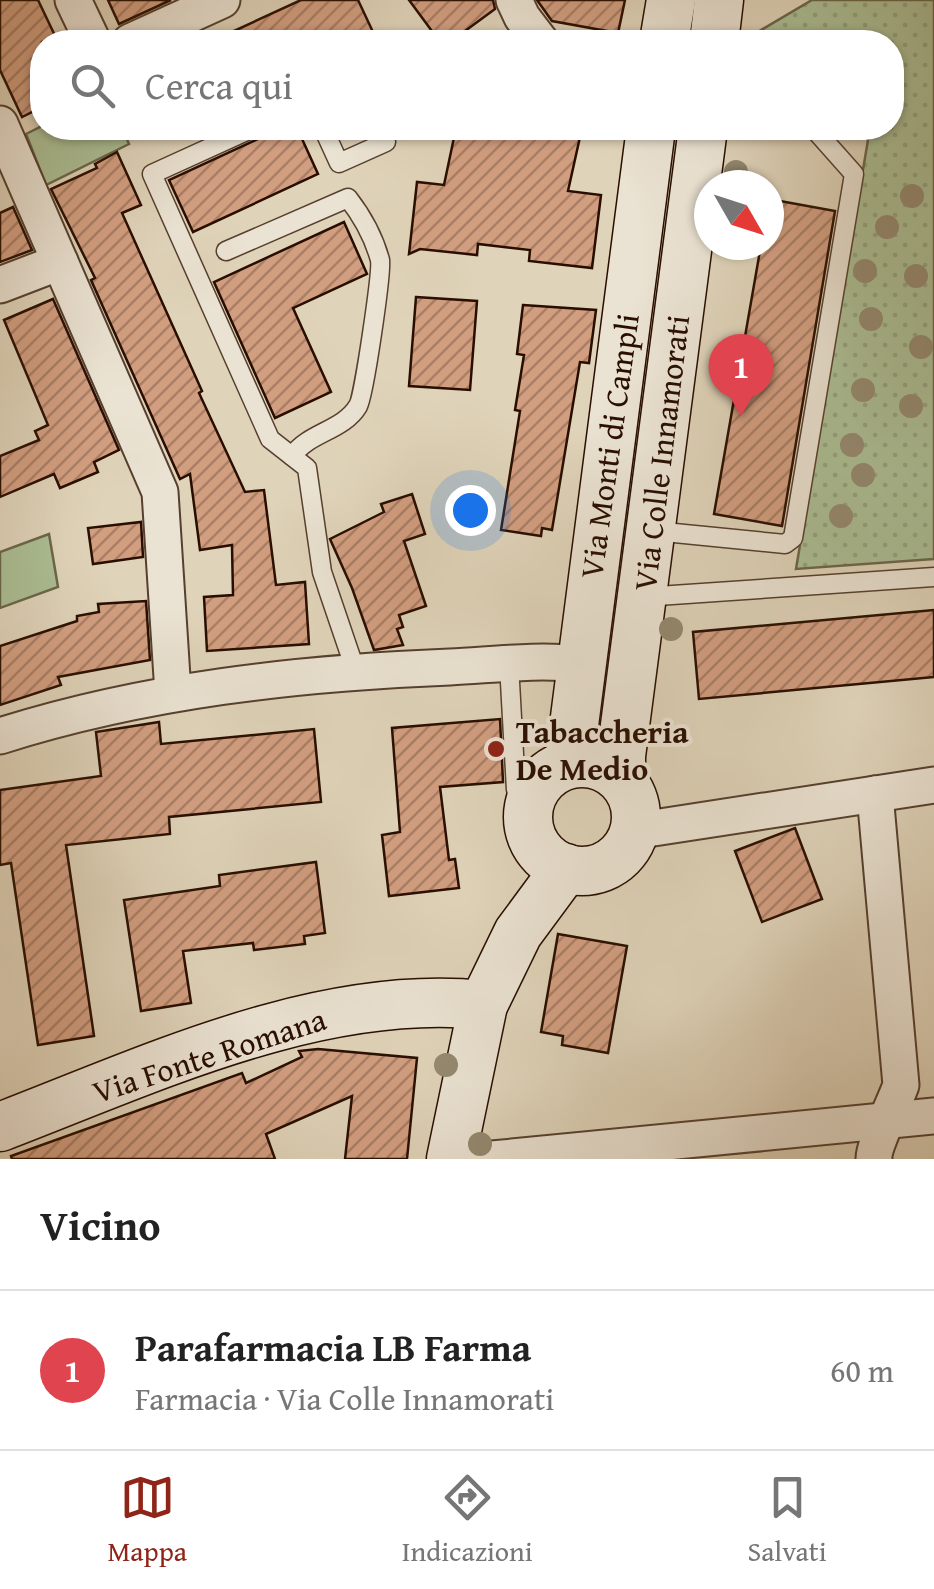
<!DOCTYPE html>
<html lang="it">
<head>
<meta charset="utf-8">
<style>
	body { margin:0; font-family:"Gentium Book Plus",serif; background:#f6f6f6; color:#222 }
	.compass { position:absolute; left:694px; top:170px; width:90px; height:90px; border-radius:50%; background:#fff; box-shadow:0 2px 8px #0004; rotate:129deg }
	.you { position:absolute; left:470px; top:510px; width:35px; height:35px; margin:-25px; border:8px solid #fff; border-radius:50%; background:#1a73e8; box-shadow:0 0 0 15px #1a73e833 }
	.badge { display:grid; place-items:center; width:65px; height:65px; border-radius:50%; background:#8f2418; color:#fff; font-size:32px; font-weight:700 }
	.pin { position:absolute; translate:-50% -82px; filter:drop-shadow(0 2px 5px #0008) }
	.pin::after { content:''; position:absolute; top:52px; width:35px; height:30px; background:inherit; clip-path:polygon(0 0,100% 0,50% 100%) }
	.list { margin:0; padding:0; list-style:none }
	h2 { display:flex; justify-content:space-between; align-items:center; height:130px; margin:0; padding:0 40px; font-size:42px }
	h2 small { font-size:32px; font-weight:400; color:#767676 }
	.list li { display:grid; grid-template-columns:65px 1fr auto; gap:30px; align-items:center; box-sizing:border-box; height:160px; padding:0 40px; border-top:2px solid #e0e0e0 }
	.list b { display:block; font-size:38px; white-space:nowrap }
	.list p { margin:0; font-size:32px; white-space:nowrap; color:#767676 }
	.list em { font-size:32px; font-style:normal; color:#767676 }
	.icon { flex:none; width:55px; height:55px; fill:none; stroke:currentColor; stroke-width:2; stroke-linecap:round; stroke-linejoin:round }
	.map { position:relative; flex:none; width:934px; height:1159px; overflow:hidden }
	.search { position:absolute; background:#fff; box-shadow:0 2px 8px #0004; left:30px; right:30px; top:30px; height:110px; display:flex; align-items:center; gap:25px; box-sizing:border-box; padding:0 35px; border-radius:40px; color:#767676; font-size:38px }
	.sheet { height:290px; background:#fff }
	nav { display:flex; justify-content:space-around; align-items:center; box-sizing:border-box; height:140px; border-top:2px solid #e0e0e0; background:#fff; font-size:28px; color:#767676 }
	nav a { display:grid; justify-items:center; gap:5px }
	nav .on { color:#8f2418 }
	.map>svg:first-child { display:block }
	.grass { fill:url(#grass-dots); stroke:#6a664a; stroke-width:2.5 }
	.garden { fill:#abbe94; stroke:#6a664a; stroke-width:2.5 }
	.building { fill:url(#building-hatch); stroke:#290e00; stroke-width:2.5 }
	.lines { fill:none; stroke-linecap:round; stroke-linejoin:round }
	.lane-casing { stroke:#563f2e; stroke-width:21 }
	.street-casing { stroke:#563f2e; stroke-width:39 }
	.secondary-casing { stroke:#290e00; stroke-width:51 }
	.lane { stroke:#eae2d2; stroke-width:18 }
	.street { stroke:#eae2d2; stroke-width:35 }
	.secondary { stroke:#eae2d2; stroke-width:48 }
	.tree { fill:#948970 }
	.poi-dot { fill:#8f2418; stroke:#eae2d2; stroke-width:4 }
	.labels { text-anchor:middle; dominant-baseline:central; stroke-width:8; stroke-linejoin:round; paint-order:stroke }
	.street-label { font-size:32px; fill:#290e00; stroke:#eae2d2 }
	.poi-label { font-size:32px; font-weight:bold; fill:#290e00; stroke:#eae2d2; text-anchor:start }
</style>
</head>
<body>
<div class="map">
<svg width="934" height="1159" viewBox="0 0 934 1159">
	<defs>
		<pattern id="grass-dots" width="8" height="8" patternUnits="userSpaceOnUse" patternTransform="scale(2.5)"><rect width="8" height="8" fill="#abbe94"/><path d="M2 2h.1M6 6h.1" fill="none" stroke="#93a27e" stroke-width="1.8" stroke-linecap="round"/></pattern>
		<pattern id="building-hatch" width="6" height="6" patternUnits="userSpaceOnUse" patternTransform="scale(2.5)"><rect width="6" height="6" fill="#d29e80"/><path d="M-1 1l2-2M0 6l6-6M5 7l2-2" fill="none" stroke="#aa7f66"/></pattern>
	</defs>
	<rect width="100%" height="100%" fill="#dfd3b9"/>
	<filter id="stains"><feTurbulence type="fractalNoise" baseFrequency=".002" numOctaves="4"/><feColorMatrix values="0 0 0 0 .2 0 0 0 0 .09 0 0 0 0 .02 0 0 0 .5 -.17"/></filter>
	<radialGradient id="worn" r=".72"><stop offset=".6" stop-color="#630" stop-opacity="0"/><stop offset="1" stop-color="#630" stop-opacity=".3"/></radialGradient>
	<polygon class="grass" points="812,0 934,0 934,559 796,569 870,128 892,128 892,42 752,42 756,33"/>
	<g class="garden">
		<polygon points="42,126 122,128 129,144 46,185 26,134"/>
		<polygon points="49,534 58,587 0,608 0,552"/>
	</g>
	<g class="building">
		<polygon points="0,0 38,0 58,42 42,42 42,107 22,117 0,70"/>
		<polygon points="108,0 171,0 119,24"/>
		<polygon points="301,0 358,0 373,32 350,42 210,42"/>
		<polygon points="409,0 493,0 495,9 450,42 440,42"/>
		<polygon points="537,0 625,0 618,33 552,21"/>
		<polygon points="275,128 297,128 318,174 193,232 169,180 258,139"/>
		<polygon points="456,128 582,128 568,191 601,195 592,268 529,261 530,250 478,244 477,255 420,249 409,254 417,182 444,185"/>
		<polygon points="117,152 141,205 122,213 202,391 199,393 245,492 264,490 276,585 305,582 309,644 207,651 204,597 233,595 232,545 200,550 190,474 180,479 91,280 95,278 51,189 97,168 95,164"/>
		<polygon points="769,199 835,211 782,526 714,514 761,245 769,245"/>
		<polygon points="13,207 32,250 0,262 0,213"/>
		<polygon points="344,222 367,274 293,308 331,392 275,418 214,282"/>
		<polygon points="416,297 477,301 470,390 409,386"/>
		<polygon points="53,299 119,450 94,462 98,472 60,488 54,474 0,497 0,456 39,440 35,431 48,425 4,320"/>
		<polygon points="523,305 596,310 589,363 580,362 552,530 542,528 541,536 501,530 520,411 515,410 524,355 517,354"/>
		<polygon points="412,494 425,534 404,541 426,606 399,615 403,627 397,629 403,645 374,650 352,588 330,539 384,512 381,504"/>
		<polygon points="141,522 143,557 93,564 88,528"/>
		<polygon points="146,601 150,660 58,677 61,685 0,705 0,646 77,621 77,616 99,612 98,604"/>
		<polygon points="934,610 934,677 699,699 693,632"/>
		<polygon points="500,719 503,782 440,787 449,860 455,859 459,888 389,896 382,835 400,832 392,728"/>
		<polygon points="159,722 161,744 314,729 321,802 169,817 170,834 66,845 94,1036 38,1045 11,863 0,865 0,790 101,776 96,732"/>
		<polygon points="795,828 822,899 762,922 735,851"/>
		<polygon points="316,862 325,933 304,936 305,944 254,950 253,943 183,951 191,1003 141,1011 124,900 220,886 219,875"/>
		<polygon points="558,934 627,946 608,1053 562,1045 563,1036 541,1032"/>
		<polygon points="318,1049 417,1058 407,1159 345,1159 352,1096 266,1134 275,1159 12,1159 11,1156 242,1073 246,1083 302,1057 299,1051"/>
	</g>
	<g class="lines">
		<g class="lane-casing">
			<g id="lane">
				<polyline points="253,128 152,174 270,439 307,468 322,572 356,672"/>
				<polyline points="323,128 339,163 386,142 380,128"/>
				<path d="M226,251L348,198C362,216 374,238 380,260C382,272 364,396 358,406C343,431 309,432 292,456"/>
				<polyline points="654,531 785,544 793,538 854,174 815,130"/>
				<polyline points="643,597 934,577"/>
				<polyline points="509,664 516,790 536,790"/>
			</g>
		</g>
		<g class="street-casing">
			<g id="street">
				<polyline points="73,0 93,42"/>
				<polyline points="514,0 522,17 541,42"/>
				<polyline points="130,42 222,0"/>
				<polyline points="0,124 160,492 173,693"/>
				<polyline points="0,285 60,262"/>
				<path d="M0,736C145,690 298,673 450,667C492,665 537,659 580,664"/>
				<polyline points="634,831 934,785"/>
				<polyline points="492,1159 934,1116"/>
				<path d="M874,1159C873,1147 895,1102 901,1085L875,794"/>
			</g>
		</g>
		<g class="secondary-casing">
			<g id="secondary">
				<polyline points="664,42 671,0"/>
				<polyline points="714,42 719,0"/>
				<circle cx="582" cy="817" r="54"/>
				<polyline points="569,764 651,128"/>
				<polyline points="621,778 621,756 703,128"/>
				<path d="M0,1127C149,1070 320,988 483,1005"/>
				<polyline points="451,1159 483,1005 518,933 566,868"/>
			</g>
		</g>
		<use href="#lane" class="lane"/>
		<use href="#street" class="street"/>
		<use href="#secondary" class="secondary"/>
	</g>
	<g class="tree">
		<circle cx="736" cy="172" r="12"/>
		<circle cx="912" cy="196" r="12"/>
		<circle cx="887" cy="227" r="12"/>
		<circle cx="865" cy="271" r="12"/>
		<circle cx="916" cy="276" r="12"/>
		<circle cx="871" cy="319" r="12"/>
		<circle cx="921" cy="347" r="12"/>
		<circle cx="863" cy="390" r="12"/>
		<circle cx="911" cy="406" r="12"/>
		<circle cx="852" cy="445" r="12"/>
		<circle cx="863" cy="475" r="12"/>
		<circle cx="841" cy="516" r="12"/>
		<circle cx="671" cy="629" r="12"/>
		<circle cx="446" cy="1065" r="12"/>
		<circle cx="480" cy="1144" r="12"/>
	</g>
	<circle class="poi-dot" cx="496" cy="749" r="10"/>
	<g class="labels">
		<g class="street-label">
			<text transform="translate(609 446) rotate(-82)">Via Monti di Campli</text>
			<text transform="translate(661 453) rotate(-83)">Via Colle Innamorati</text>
			<text transform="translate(209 1055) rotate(-18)">Via Fonte Romana</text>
		</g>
		<g class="poi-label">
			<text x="516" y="731">Tabaccheria<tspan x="516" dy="37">De Medio</tspan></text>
		</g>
	</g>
	<rect width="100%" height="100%" filter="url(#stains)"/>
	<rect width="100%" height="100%" fill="url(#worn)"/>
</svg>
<svg class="compass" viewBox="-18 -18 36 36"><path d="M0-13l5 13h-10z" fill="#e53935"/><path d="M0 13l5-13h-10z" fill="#767676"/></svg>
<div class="you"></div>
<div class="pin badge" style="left:741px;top:416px;background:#e0444e">1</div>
<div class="search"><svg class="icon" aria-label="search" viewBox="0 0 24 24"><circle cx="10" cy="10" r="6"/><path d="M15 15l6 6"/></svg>Cerca qui</div>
</div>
<section class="sheet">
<h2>Vicino<small></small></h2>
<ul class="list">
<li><span class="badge" style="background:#e0444e">1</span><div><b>Parafarmacia LB Farma</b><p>Farmacia · Via Colle Innamorati</p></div><em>60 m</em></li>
</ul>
</section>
<nav>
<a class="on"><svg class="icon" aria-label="map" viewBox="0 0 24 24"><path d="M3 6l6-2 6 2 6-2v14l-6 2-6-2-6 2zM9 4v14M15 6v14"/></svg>Mappa</a>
<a><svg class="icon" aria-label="directions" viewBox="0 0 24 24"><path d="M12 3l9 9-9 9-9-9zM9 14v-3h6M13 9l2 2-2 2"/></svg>Indicazioni</a>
<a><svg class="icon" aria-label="saved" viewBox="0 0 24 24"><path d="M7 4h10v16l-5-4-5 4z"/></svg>Salvati</a>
</nav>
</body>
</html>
